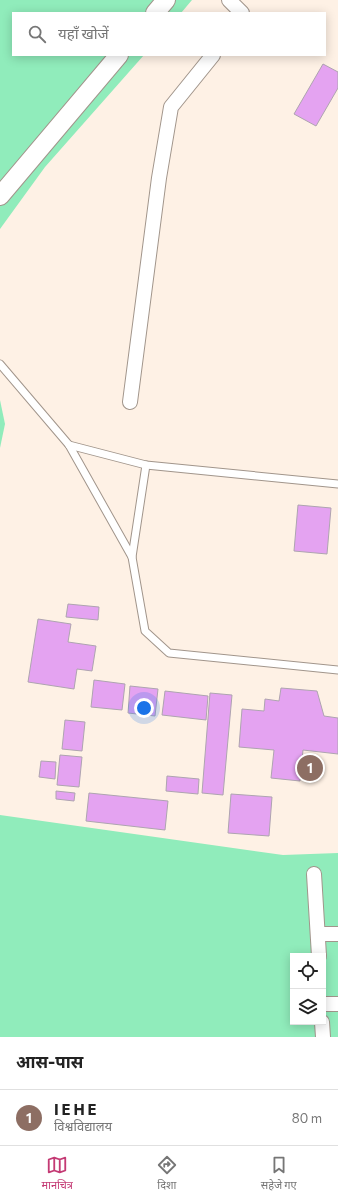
<!DOCTYPE html>
<html lang="hi">
<head>
<meta charset="utf-8">
<style>
	body { margin:0; font-family:Commissioner,"Noto Sans Devanagari",sans-serif; background:#f6f6f6; color:#222 }
	.controls { position:absolute; right:12px; bottom:12px; display:grid; overflow:hidden; border-radius:0px; box-shadow:0 2px 10px #0003 }
	.controls button { width:36px; height:36px; display:grid; place-items:center; padding:0; border:0; border-bottom:1px solid #e0e0e0; background:#fff; color:#222; font:20px sans-serif }
	.you { position:absolute; left:144px; top:708px; width:14px; height:14px; margin:-10px; border:3px solid #fff; border-radius:50%; background:#1a73e8; box-shadow:0 0 0 6px #1a73e833 }
	.badge { display:grid; place-items:center; width:26px; height:26px; border-radius:50%; background:#c43a74; color:#fff; font-size:13px; font-weight:700 }
	.pin { position:absolute; translate:-50% -50%; border:2px solid #fff; box-shadow:0 1px 4px #0006 }
	.list { margin:0; padding:0; list-style:none }
	h2 { display:flex; justify-content:space-between; align-items:center; height:52px; margin:0; padding:0 16px; font-size:17px }
	h2 small { font-size:13px; font-weight:400; color:#767676 }
	.list li { display:grid; grid-template-columns:26px 1fr auto; gap:12px; align-items:center; box-sizing:border-box; height:56px; padding:0 16px; border-top:1px solid #e0e0e0 }
	.list b { display:block; font-size:15px; white-space:nowrap }
	.list p { margin:0; font-size:13px; white-space:nowrap; color:#767676 }
	.list em { font-size:13px; font-style:normal; color:#767676 }
	.icon { flex:none; width:22px; height:22px; fill:none; stroke:currentColor; stroke-width:2; stroke-linecap:round; stroke-linejoin:round }
	.map { position:relative; flex:none; width:338px; height:1037px; overflow:hidden }
	.search { position:absolute; background:#fff; box-shadow:0 2px 10px #0003; left:12px; right:12px; top:12px; height:44px; display:flex; align-items:center; gap:10px; box-sizing:border-box; padding:0 14px; border-radius:0px; color:#767676; font-size:15px }
	.sheet { height:108px; background:#fff }
	nav { display:flex; justify-content:space-around; align-items:center; box-sizing:border-box; height:56px; border-top:1px solid #e0e0e0; background:#fff; font-size:11px; color:#767676 }
	nav a { display:grid; justify-items:center; gap:2px }
	nav .on { color:#c43a74 }
	.map>svg:first-child { display:block }
	.green { fill:#90ecbb; fill-rule:evenodd }
	.building { fill:#e4a3f1; stroke:#aea4b0 }
	.lines { fill:none; stroke-linecap:round; stroke-linejoin:round }
	.service-casing { stroke:#a1958b; stroke-width:9 }
	.minor-casing { stroke:#a1958b; stroke-width:16 }
	.tertiary-casing { stroke:#a1958b; stroke-width:20 }
	.service { stroke:#fff; stroke-width:7 }
	.minor { stroke:#fff; stroke-width:14 }
	.tertiary { stroke:#fff; stroke-width:18 }
</style>
</head>
<body>
<div class="map">
<svg width="338" height="1037" viewBox="0 0 338 1037">
	<rect width="100%" height="100%" fill="#fef1e5"/>
	<g class="green">
		<polygon points="0,0 192,0 181,13 13,13 13,55 144,55 45,167 0,229"/>
		<polygon points="0,400 5,424 0,448"/>
		<path d="M0,815L283,855L338,853V1037H0ZM293,956H323V1022H293Z"/>
	</g>
	<g class="building">
		<polygon points="323,64 338,72 338,88 316,126 294,114"/>
		<polygon points="298,505 331,508 327,554 294,551"/>
		<polygon points="68,604 99,607 98,620 66,617"/>
		<polygon points="38,619 71,624 68,642 96,646 92,671 77,669 74,689 28,682"/>
		<polygon points="94,680 125,684 122,710 91,707"/>
		<polygon points="130,686 158,689 155,716 128,713"/>
		<polygon points="281,688 317,691 324,716 338,718 338,754 303,750 300,781 271,778 274,750 239,747 242,709 264,711 265,699 279,701"/>
		<polygon points="165,691 208,696 206,720 162,715"/>
		<polygon points="210,693 232,695 223,795 202,793"/>
		<polygon points="65,720 85,722 82,751 62,749"/>
		<polygon points="60,755 82,757 79,787 57,785"/>
		<polygon points="41,761 56,762 55,779 39,777"/>
		<polygon points="167,776 199,779 198,794 166,791"/>
		<polygon points="56,791 75,793 74,801 56,799"/>
		<polygon points="89,793 168,801 165,830 86,821"/>
		<polygon points="231,794 272,797 269,836 228,833"/>
	</g>
	<g class="lines">
		<g class="service-casing">
			<g id="service">
				<polyline points="0,364 69,445 132,557 145,631 169,653 338,670"/>
				<polyline points="69,445 146,465 338,484"/>
				<polyline points="132,557 146,465"/>
			</g>
		</g>
		<g class="minor-casing">
			<g id="minor">
				<polyline points="229,0 242,13"/>
				<polyline points="130,402 159,178 171,107 213,55"/>
				<polyline points="314,874 319,956"/>
				<polyline points="318,934 338,934"/>
				<polyline points="323,1004 338,1004"/>
				<polyline points="322,1022 323,1037"/>
			</g>
		</g>
		<g class="tertiary-casing">
			<g id="tertiary">
				<polyline points="155,13 166,0"/>
				<polyline points="0,196 119,55"/>
			</g>
		</g>
		<use href="#service" class="service"/>
		<use href="#minor" class="minor"/>
		<use href="#tertiary" class="tertiary"/>
	</g>
</svg>
<div class="controls">
<button><svg class="icon" aria-label="locate" viewBox="0 0 24 24"><circle cx="12" cy="12" r="6"/><path d="M12 2v4M12 18v4M2 12h4M18 12h4"/></svg></button>
<button><svg class="icon" aria-label="layers" viewBox="0 0 24 24"><path d="M12 4l9 5-9 5-9-5zM3 14l9 5 9-5"/></svg></button>
</div>
<div class="you"></div>
<div class="pin badge" style="left:310px;top:768px;background:#8d6e63">1</div>
<div class="search"><svg class="icon" aria-label="search" viewBox="0 0 24 24"><circle cx="10" cy="10" r="6"/><path d="M15 15l6 6"/></svg>यहाँ खोजें</div>
</div>
<section class="sheet">
<h2>आस-पास<small></small></h2>
<ul class="list">
<li><span class="badge" style="background:#8d6e63">1</span><div><b>I E H E</b><p>विश्वविद्यालय</p></div><em>80 m</em></li>
</ul>
</section>
<nav>
<a class="on"><svg class="icon" aria-label="map" viewBox="0 0 24 24"><path d="M3 6l6-2 6 2 6-2v14l-6 2-6-2-6 2zM9 4v14M15 6v14"/></svg>मानचित्र</a>
<a><svg class="icon" aria-label="directions" viewBox="0 0 24 24"><path d="M12 3l9 9-9 9-9-9zM9 14v-3h6M13 9l2 2-2 2"/></svg>दिशा</a>
<a><svg class="icon" aria-label="saved" viewBox="0 0 24 24"><path d="M7 4h10v16l-5-4-5 4z"/></svg>सहेजे गए</a>
</nav>
</body>
</html>
